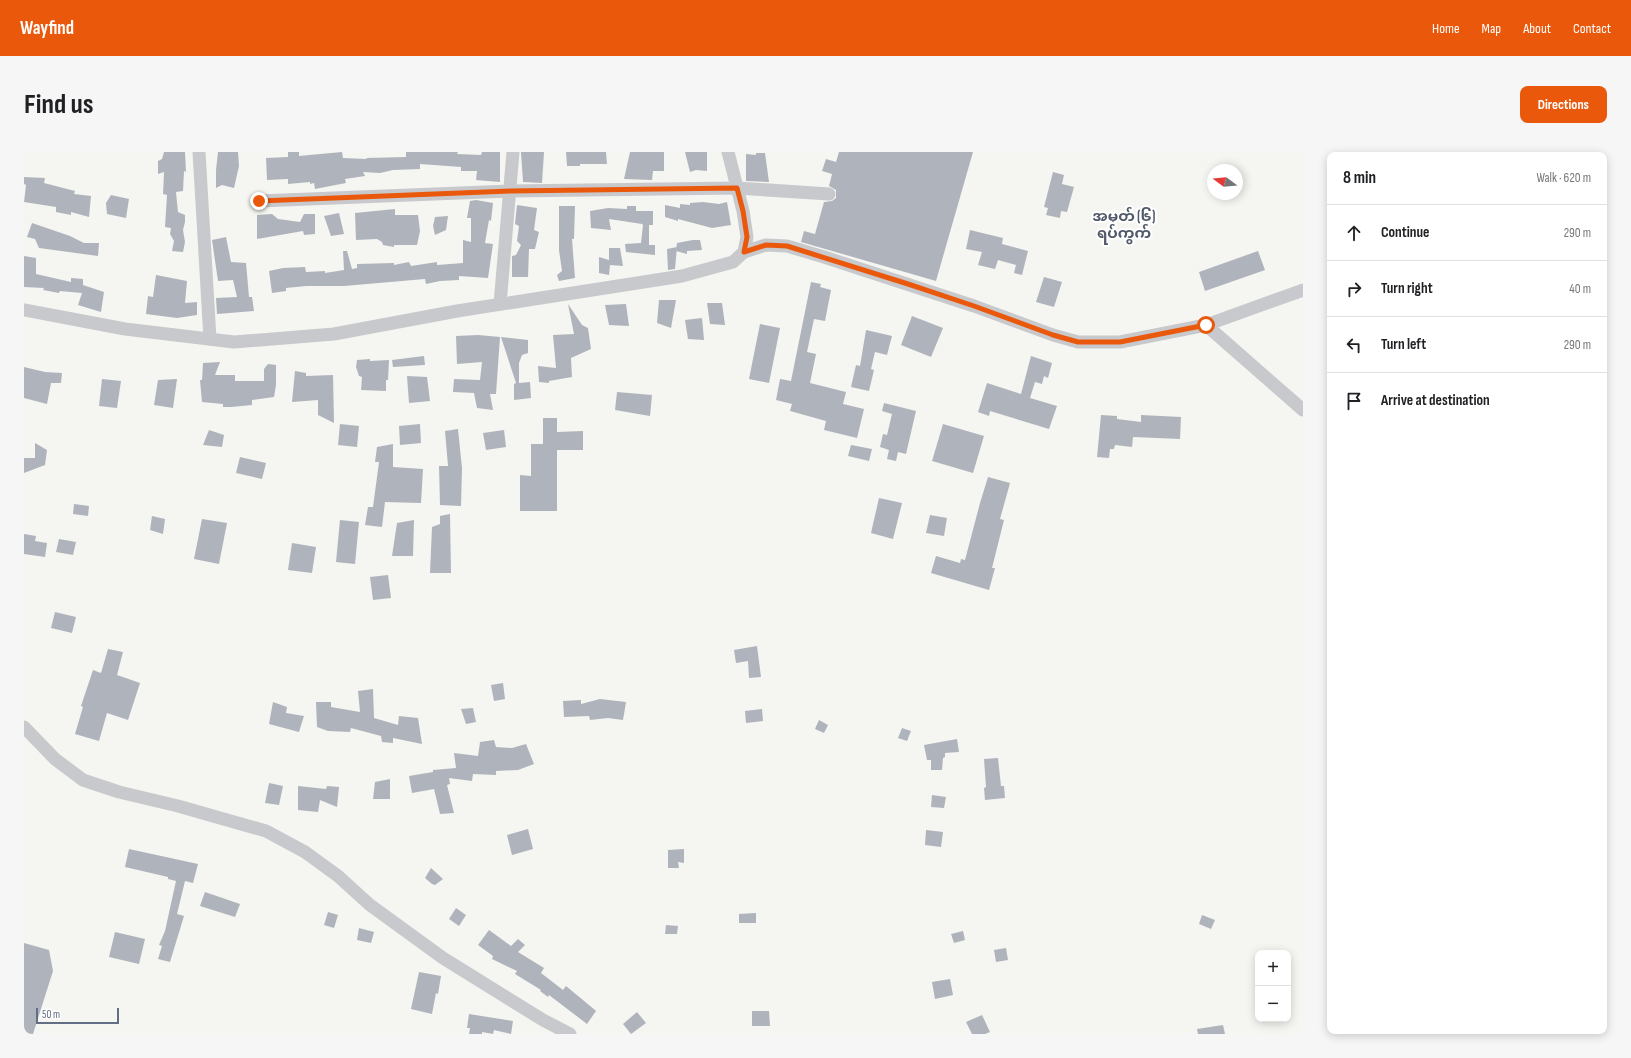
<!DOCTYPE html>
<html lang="en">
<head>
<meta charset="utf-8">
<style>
	body { margin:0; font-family:"Sofia Sans Condensed","Noto Sans Myanmar",sans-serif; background:#f6f6f6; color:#202124 }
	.controls { position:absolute; right:12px; bottom:12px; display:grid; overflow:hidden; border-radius:8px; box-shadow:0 2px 10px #0003 }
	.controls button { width:36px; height:36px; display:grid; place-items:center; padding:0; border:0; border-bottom:1px solid #e0e0e0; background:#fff; color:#202124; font:20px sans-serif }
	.compass { position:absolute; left:1183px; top:12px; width:36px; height:36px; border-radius:50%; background:#fff; box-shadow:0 2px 10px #0003; rotate:286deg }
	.scale { position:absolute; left:12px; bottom:10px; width:83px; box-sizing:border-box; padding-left:4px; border:2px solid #626e84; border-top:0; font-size:11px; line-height:14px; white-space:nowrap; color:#626e84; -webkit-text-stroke:3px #fff; paint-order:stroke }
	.stop { position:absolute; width:12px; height:12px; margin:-9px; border:3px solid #ea580c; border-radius:50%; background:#fff }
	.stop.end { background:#ea580c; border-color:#fff; box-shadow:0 1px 4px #0008 }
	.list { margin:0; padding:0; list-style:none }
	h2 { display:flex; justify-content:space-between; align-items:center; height:52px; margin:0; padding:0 16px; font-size:17px }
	h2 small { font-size:13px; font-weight:400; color:#757577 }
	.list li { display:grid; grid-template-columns:26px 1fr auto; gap:12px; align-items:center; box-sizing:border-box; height:56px; padding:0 16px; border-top:1px solid #e0e0e0 }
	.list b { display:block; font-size:15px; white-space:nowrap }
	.list em { font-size:13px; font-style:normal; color:#757577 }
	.icon { flex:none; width:22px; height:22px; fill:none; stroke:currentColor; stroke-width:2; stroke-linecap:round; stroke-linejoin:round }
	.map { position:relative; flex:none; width:1279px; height:882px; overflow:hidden; border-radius:8px }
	header { display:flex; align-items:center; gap:24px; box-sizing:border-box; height:56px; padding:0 20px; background:#ea580c; color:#fff }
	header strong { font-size:19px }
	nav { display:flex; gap:22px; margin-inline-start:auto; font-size:14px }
	.intro { display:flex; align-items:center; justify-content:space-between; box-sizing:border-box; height:96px; padding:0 24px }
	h1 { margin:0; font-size:28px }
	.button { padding:10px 18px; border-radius:8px; background:#ea580c; color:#fff; font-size:14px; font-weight:700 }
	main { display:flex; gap:24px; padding:0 24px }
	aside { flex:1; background:#fff; border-radius:8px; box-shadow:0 2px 10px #0003 }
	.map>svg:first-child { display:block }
	.building { fill:#afb4bc }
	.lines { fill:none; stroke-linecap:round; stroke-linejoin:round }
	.minor { stroke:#c7c9cd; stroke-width:13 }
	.route { stroke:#ea580c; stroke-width:5 }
	.labels { text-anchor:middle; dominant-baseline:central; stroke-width:4; stroke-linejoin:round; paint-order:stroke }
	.quarter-label { font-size:15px; font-weight:bold; fill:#515969; stroke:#fff }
</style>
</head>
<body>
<header>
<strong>Wayfind</strong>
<nav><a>Home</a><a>Map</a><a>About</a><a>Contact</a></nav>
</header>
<div class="intro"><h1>Find us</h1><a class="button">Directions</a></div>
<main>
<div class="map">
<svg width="1279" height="882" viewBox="0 0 1279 882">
	<rect width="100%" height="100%" fill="#f5f5f1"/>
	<g class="building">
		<polygon points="140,0 161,0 162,20 160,19 159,39 152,40 154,60 161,63 161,70 159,78 161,90 159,100 148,99 150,89 146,82 147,76 141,75 143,43 139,42 140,20 134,22 134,9 138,7"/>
		<polygon points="194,0 214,0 215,14 210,36 198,33 192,36 192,18"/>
		<polygon points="264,0 275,0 275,4 318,0 319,6 343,7 342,6 382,5 382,0 434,0 433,2 457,3 458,0 476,0 476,30 452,28 453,19 437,19 437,15 396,12 396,17 369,18 356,21 339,20 341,24 321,27 322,31 291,37 290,31 286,32 286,30 264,32 264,27 243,28 242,6 264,5"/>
		<polygon points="497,0 520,0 518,31 499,30"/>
		<polygon points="542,0 582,0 583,12 556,12 556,14 543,14"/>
		<polygon points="606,0 640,0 640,19 629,19 628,28 600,27"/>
		<polygon points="661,0 683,0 683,19 672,18 666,20"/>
		<polygon points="815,0 949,0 912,129 777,90 780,79 791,82 800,50 808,49 812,46 812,38 805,34 808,22 798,19 802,7 812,10"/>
		<polygon points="732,1 741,1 745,30 722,29 722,2 732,3"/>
		<polygon points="1029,20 1040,23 1038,32 1050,35 1043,60 1037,59 1036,66 1022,63 1024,56 1020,55"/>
		<polygon points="0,25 21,26 20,31 51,39 50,42 67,44 65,65 47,60 47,63 32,60 32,55 0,50 2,33 0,32"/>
		<polygon points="87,43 105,47 102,66 83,62 82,51"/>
		<polygon points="452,48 469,51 467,69 465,68 461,91 469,92 464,126 435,124 435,128 416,129 402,132 401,127 320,134 282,134 262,136 262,139 248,141 245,119 259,116 281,115 282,120 301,119 301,121 320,118 319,99 323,99 328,117 333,116 333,112 370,111 370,113 385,110 387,114 413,110 413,113 439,111 439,88 447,90 447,66 443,66 446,49"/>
		<polygon points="679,50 695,52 703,50 707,73 688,76 654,67 654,69 641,65 641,53 656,56 656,52 666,53 666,51"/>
		<polygon points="493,53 513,56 510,78 515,80 511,97 505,97 504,125 488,125 488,104 492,103 497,93 493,89 495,74 491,72"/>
		<polygon points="535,54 551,54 550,87 548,87 551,126 535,129 533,123 538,119 535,98"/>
		<polygon points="603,54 612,54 612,59 629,59 629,73 625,73 625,93 631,93 631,103 602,100 601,92 617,91 619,73 618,72 585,67 587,78 567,76 566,59 584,56 603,57"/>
		<polygon points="371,57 371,63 394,63 396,79 393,93 370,93 370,95 359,93 358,90 353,87 332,88 331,61"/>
		<polygon points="315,61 320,82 307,84 300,64"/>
		<polygon points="248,62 254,67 276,70 280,62 291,62 291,82 280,83 279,79 233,87 233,63"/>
		<polygon points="424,64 422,78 411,83 409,74 411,65"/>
		<polygon points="8,71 46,84 60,91 75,91 74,104 15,96 11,87 3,85"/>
		<polygon points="946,78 979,86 978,92 1004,99 998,123 990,121 992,113 974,108 971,117 954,113 958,100 942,97"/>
		<polygon points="202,85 207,110 222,111 225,145 228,145 230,159 193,162 192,146 213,145 209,128 194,129 188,88"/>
		<polygon points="669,88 676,88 678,98 663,99 663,102 652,99 653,91"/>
		<polygon points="653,95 651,117 644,118 643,97"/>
		<polygon points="585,96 596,96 599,114 586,113 585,123 575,121 575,105 585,108"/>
		<polygon points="1234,99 1241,118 1181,139 1175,120"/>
		<polygon points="0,104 12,106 12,122 47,130 47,126 59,127 59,133 80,140 77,160 54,153 58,141 36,139 35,141 19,138 20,136 0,135"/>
		<polygon points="132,123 163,129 161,151 173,150 173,163 153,166 122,162 124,144 129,145"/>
		<polygon points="1020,125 1038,130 1030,155 1012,150"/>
		<polygon points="787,130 797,132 796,135 807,138 801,169 790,167 783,200 792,202 786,231 822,240 819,252 840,257 833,286 800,278 802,269 766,259 768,252 752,248 756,227 767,229"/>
		<polygon points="635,148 652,148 647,176 633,171"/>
		<polygon points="683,151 698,151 701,173 686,172"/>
		<polygon points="544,152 558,173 564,176 567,197 547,206 548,225 525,229 525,231 515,230 514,214 532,216 529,183 550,182"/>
		<polygon points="602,152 605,174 585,173 581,153"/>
		<polygon points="888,164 919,176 907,205 877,193"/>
		<polygon points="678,166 680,188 664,187 661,168"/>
		<polygon points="736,172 756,176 745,231 725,227"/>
		<polygon points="842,178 868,184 863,203 851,200 847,217 850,218 845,239 827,235 832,213 836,214"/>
		<polygon points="454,183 476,185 472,242 466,242 469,258 453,256 450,241 429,240 430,227 456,228 458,210 433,212 432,184"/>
		<polygon points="477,185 504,188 504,201 498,203 495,211 495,231 506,230 507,246 490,248 490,232 492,231"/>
		<polygon points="400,204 401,213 369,215 368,208"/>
		<polygon points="1007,204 1028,211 1024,226 1020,224 1018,232 1011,230 1006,246 1033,254 1025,277 966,259 965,264 954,260 963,231 997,242"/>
		<polygon points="346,207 346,209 365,208 364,228 362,228 362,239 337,238 338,225 335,224 332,215 333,208"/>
		<polygon points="196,210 191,223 211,223 211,229 240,229 240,217 244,212 252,213 252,233 250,245 228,248 228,253 207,255 199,255 199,252 178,250 176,228 178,228 179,211"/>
		<polygon points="0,215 21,220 38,221 37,231 27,231 23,252 0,246"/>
		<polygon points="271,219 282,221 282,224 309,223 310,271 294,263 294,248 268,250"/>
		<polygon points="383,224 403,225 406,249 385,251"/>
		<polygon points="78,227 97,229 93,256 75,254"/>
		<polygon points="153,227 149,256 130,253 134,228"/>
		<polygon points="593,240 628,243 626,264 591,258"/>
		<polygon points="860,251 892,259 882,302 874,300 872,309 863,307 865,298 856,295 859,282 863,283 868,262 858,259"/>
		<polygon points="1077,263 1093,264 1093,267 1117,270 1117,263 1157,265 1156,287 1109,285 1108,295 1091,293 1090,297 1086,297 1085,306 1073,305"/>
		<polygon points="519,266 533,266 533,280 559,279 559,298 533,298 533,359 496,359 496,323 507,324 507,292 519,292"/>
		<polygon points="316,272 335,274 333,295 314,293"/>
		<polygon points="396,272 397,291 376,293 375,274"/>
		<polygon points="919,272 960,284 949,321 908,309"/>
		<polygon points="434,277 438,316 437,354 416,353 415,314 424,314 421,279"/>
		<polygon points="185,278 200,283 198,295 179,293"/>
		<polygon points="480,278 482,295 462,298 459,281"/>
		<polygon points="11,291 23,298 21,313 0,321 0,306 11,306"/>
		<polygon points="369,292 369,315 399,317 397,351 361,350 358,375 341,373 344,355 349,355 355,310 351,310 353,295"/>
		<polygon points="827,293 848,297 845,309 824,304"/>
		<polygon points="216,305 242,311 238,327 212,321"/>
		<polygon points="964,325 986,331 976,367 980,368 968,416 971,416 965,438 907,421 912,404 936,411 937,407 941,408 956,351"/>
		<polygon points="855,346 878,351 869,387 847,381"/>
		<polygon points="50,352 65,354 64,364 49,362"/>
		<polygon points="426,362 427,421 406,421 408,375 416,372 416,364"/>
		<polygon points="906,363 923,366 920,384 902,381"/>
		<polygon points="128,364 141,367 139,382 126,378"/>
		<polygon points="178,367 203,371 195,412 170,407"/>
		<polygon points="316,368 335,370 331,412 312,410"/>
		<polygon points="390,368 389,404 368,404 373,371"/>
		<polygon points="0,382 12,384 11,389 23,391 21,405 0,402"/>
		<polygon points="35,387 52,390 49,403 32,400"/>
		<polygon points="268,391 292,395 288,421 264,418"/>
		<polygon points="364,423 367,446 349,448 346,425"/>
		<polygon points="31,460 52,465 48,481 27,476"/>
		<polygon points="733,494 737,525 725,526 724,509 712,511 710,498"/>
		<polygon points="84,497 99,500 93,523 116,531 104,568 83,561 75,589 51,582 59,555 57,554 69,518 77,521"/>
		<polygon points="479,531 481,547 470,549 467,533"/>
		<polygon points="349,537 350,566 374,573 375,564 394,566 398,592 369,586 369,591 358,590 357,584 327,576 326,580 304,579 293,575 292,550 307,550 307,555 336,560 334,539"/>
		<polygon points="576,547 602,550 599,568 584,566 566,568 565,564 540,565 539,549 557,548 557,552"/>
		<polygon points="249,550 263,555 262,561 280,564 275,580 245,572"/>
		<polygon points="449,556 452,570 442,572 437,557"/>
		<polygon points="738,557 739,569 722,571 721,559"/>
		<polygon points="795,568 804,573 800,581 791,577"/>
		<polygon points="878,576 887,579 883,589 874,586"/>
		<polygon points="933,587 935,600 921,601 921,605 919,606 918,618 907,618 907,608 903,608 900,593"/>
		<polygon points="470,588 472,595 488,596 502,592 510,612 494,618 472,619 472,623 449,622 448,629 425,626 426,632 423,633 430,661 416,662 410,637 388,641 385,624 409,620 409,618 432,616 430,601 454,604 456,590"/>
		<polygon points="974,606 977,634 980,634 981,646 961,648 960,636 962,635 960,607"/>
		<polygon points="366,627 366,647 349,647 351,630"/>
		<polygon points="245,631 259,634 255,653 241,651"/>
		<polygon points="274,634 302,637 303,634 315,635 313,655 296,648 294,660 274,658"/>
		<polygon points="908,643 922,645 920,656 907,655"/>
		<polygon points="504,677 509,697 488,703 483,683"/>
		<polygon points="902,678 919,680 917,695 901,693"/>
		<polygon points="105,697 174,712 169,731 161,729 153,762 160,764 146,810 134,807 138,794 135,793 141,779 152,729 144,727 144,725 101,715"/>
		<polygon points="660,697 660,711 654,710 655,716 644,716 644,698"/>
		<polygon points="407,716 419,727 411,733 408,732 401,726"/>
		<polygon points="181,740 216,752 211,765 176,754"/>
		<polygon points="432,756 442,763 435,774 425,767"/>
		<polygon points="304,760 314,763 310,776 300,773"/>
		<polygon points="732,761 732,771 715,771 715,762"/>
		<polygon points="1178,763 1191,768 1187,777 1175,772"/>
		<polygon points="642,773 654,774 653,782 641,782"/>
		<polygon points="335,776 350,780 347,791 333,788"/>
		<polygon points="465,778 487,794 494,787 501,793 494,800 520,816 517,821 539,838 542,834 571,858 572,859 563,872 525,843 524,845 516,839 517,838 491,822 493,819 468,807 469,804 454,793"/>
		<polygon points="939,779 941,788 930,791 927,782"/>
		<polygon points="91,780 121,787 115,812 85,805"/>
		<polygon points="0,791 25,798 29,819 9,882 0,882"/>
		<polygon points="982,796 984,808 972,810 970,798"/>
		<polygon points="395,820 417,824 414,842 412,841 408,862 387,857"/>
		<polygon points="926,827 929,843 911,847 908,830"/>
		<polygon points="728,859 745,859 746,874 728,874"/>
		<polygon points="613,860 622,871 607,882 599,872"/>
		<polygon points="445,862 489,869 487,882 470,878 469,882 458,880 458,882 445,882 446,876 443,876"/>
		<polygon points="958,863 966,880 961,882 948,882 942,870"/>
		<polygon points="1199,873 1201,882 1174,882 1173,877"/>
	</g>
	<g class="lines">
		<g class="minor">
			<polyline points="175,0 186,187"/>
			<polyline points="704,0 719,59 723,85 720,100"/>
			<polyline points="235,49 486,39 713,36 805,42"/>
			<polyline points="476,152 489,0"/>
			<polyline points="0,158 101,177 210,190 310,182 433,159 658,124 709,110 720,100 742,93 763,94 800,105 950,154 1029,183 1054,190 1096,190 1182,173 1279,138"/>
			<polyline points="1182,173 1279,258"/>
			<polyline points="0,575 31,607 59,628 95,640 154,654 242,679 281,700 314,724 346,753 419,806 519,868 546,882"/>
		</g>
	</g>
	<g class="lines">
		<polyline class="route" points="235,49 486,39 713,36 719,59 723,85 720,100 742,93 763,94 884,132 950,154 1029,183 1054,190 1096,190 1182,173"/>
	</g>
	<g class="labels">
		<g class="quarter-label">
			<text x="1100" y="64">အမှတ် (၆)<tspan x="1100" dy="17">ရပ်ကွက်</tspan></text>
		</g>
	</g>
</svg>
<div class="controls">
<button>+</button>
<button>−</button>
</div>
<svg class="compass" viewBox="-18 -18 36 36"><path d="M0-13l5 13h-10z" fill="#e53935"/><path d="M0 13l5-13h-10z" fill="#757577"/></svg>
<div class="scale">50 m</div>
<div class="stop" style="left:1182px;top:173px"></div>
<div class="stop end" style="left:235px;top:49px"></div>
</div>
<aside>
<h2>8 min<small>Walk · 620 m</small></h2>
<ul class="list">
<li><svg class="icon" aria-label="ahead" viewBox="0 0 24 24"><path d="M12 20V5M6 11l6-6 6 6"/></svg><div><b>Continue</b></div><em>290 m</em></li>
<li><svg class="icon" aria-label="right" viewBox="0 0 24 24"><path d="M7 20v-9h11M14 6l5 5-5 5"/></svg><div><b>Turn right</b></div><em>40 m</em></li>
<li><svg class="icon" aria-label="left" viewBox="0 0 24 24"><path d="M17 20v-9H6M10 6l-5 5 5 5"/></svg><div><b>Turn left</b></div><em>290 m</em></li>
<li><svg class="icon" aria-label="arrive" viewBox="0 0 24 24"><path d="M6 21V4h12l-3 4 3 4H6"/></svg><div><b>Arrive at destination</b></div></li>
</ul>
</aside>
</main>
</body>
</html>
